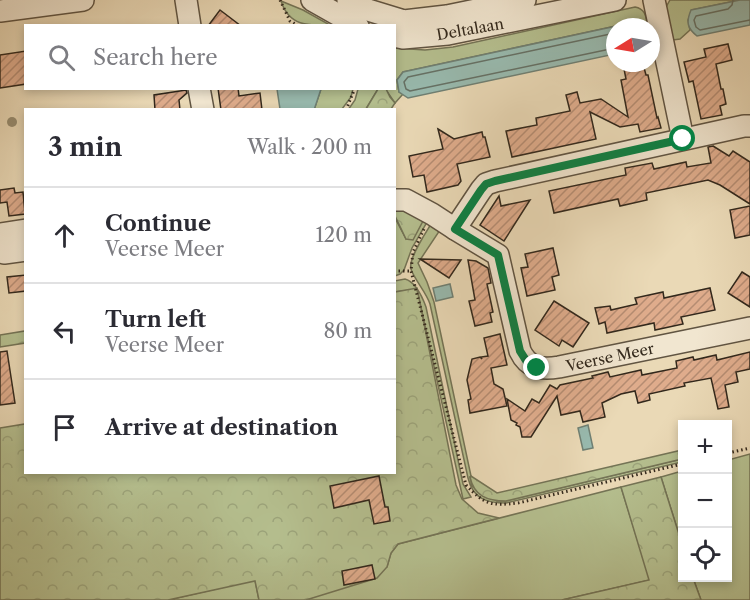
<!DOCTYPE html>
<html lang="en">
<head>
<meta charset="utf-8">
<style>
	body { margin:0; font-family:"Libre Caslon Text",serif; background:#f2f2f3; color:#2b2b33 }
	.controls { position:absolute; right:18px; bottom:18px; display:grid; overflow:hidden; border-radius:0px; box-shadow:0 3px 9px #0003 }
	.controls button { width:54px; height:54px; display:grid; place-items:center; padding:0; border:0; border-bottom:2px solid #e1e1e2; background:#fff; color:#2b2b33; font:30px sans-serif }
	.compass { position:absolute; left:606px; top:18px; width:54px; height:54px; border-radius:50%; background:#fff; box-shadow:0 3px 9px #0003; rotate:259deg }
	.stop { position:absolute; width:18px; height:18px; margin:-14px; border:4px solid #0b8043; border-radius:50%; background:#fff }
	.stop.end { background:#0b8043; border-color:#fff; box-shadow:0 2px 6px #0008 }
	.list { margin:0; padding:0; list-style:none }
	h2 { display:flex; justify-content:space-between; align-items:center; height:78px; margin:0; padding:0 24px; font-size:26px }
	h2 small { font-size:20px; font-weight:400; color:#7c7c81 }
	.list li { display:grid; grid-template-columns:39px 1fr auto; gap:18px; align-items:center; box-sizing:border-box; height:96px; padding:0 24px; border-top:2px solid #e1e1e2 }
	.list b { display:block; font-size:22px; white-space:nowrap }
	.list p { margin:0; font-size:20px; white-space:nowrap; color:#7c7c81 }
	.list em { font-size:20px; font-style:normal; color:#7c7c81 }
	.icon { flex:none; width:33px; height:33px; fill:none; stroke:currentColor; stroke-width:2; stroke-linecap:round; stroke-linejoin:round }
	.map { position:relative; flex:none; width:750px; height:600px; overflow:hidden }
	.search { position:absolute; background:#fff; box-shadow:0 3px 9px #0003; left:24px; top:24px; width:372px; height:66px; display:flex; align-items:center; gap:15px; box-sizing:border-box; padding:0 21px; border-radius:0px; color:#7c7c81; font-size:22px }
	.panel { position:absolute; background:#fff; box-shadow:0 3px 9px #0003; left:24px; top:108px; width:372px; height:366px; border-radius:0px }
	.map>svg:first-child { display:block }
	.grass { fill:#b5bf8f; stroke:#747456; stroke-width:1.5 }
	.forest { fill:url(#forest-crowns); stroke:#747456; stroke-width:1.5 }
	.water { fill:#98baaf; stroke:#6f8074; stroke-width:1.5 }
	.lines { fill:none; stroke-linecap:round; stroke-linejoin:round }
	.shore { stroke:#657166; stroke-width:1.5 }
	.building { fill:url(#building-hatch); stroke:#32281c; stroke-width:1.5 }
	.minor-casing { stroke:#605442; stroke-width:24 }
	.path { stroke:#32281c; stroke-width:3; stroke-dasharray:1.5 3; stroke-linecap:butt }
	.minor { stroke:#f1e6d0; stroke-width:21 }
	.tree { fill:#978d71 }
	.route { stroke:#0b8043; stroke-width:8 }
	.labels { text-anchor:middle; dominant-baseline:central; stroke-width:6; stroke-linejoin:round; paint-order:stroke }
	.street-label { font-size:15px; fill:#32281c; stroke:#f1e6d0 }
</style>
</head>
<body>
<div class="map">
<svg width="750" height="600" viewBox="0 0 750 600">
	<defs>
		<pattern id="forest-crowns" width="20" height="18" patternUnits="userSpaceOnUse" patternTransform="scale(1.5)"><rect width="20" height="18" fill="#b5bf8f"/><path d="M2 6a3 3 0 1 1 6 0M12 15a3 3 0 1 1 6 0" fill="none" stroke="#9ca47b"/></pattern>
		<pattern id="building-hatch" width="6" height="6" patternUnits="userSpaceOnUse" patternTransform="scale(1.5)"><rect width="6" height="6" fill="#dfac8c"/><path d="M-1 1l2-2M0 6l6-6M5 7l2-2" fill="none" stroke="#b58c72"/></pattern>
	</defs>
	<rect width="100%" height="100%" fill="#ead9b6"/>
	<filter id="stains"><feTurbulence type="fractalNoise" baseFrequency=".00333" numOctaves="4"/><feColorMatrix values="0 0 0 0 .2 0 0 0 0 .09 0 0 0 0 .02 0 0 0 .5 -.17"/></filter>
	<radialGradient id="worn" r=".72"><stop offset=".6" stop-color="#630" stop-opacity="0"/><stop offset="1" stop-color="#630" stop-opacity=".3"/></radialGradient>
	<g class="grass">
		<polygon points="670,0 740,0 692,10 688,20 690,30 680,39 673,40 666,7"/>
		<path d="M281,1L303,10L330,25C308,26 289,26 281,1Z"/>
		<path d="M635,7C646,9 646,17 648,27H623L620,25L403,72L397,80L399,92L403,94L395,103L386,90V89L394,88L395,48L425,50L453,47Z"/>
		<polygon points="321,89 353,89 351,97 342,109 314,110"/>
		<polygon points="358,89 378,89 366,109 348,110 355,100"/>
		<polygon points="394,216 406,239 424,219 427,222 412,248 404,270 400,274 395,276"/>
		<path d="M431,224L440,230L418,263L427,282L434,302L471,476L470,477L472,486L497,501H506L682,459V462L506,503C487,503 473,499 468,478L430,304C426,292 414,279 411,269C408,259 425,234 431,224Z"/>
		<path d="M405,279C416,282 422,296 426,307L463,484L471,497L463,499L417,289L395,292L394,281Z"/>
		<polygon points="750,454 750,600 701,600 693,578 728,578 728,460"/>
		<polygon points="682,471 682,544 661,477"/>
		<polygon points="621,487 650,580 562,600 306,600 387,567 391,553 398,544"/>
		<polygon points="255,580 259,600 168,600"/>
	</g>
	<g class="forest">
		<polygon points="378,89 386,89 390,97 395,103 391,109 366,109"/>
		<polygon points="403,209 424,219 413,240 406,239 395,216 395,210"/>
		<polygon points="417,288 456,485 462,499 478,513 499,518 398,544 391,553 387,567 377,578 306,600 259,600 255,581 168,600 0,600 0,428 25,424 26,472 394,472 395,292"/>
		<polygon points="25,331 25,343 0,347 0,335"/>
		<path d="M682,450V459L506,501C487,501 474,496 470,477L471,476L497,493Z"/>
		<polygon points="661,477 682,544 682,578 693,578 701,600 562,600 649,580 621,487"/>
	</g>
	<g class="water">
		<path d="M740,0H750V25L697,36C687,28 686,22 691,10Z"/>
		<polygon points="621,25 623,27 615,27 615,54 408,98 399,92 397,80 403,72"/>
		<polygon points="277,89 277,88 321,89 314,110 280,109"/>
		<polygon points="450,284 453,297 436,301 433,288"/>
		<polygon points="588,425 593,448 583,450 578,428"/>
	</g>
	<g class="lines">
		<g class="shore">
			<polyline points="733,0 732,5 728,9 696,16 694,20 696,27 700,30 750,20"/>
			<polyline points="615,33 408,77 404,82 406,89 410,91 615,48"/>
		</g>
	</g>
	<g class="building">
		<polygon points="220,10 241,26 208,26"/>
		<polygon points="728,44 732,60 716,64 721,89 723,89 726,104 720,106 722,115 701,119 693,81 689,82 684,62 706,57 704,49"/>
		<polygon points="26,51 26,84 0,88 0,55"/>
		<polygon points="631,63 637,63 639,65 643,64 646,75 648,75 657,118 658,117 661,128 640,132 638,124 620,127 590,112 596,139 512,157 506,131 537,125 536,118 570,111 566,95 577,92 580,103 601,99 628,117 621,80 626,79 624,69 630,67"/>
		<polygon points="218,88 238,88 239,96 260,93 262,110 221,110"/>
		<polygon points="186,90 187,93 179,100 180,110 155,110 154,95"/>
		<polygon points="438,129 454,139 482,132 483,137 485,137 490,157 457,164 461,181 458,185 427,192 424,175 413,177 409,156 443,149"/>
		<polygon points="713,146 729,156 733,151 750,162 750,204 720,185 708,180 646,193 647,200 620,206 618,199 554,213 549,191 626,175 625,168 652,163 654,169 686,162 687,167 711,163 708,147"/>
		<polygon points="14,188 15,193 23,192 25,214 9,216 7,202 0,203 0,190"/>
		<polygon points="499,196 501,206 530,200 504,241 480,225"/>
		<polygon points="750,206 750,235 735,238 730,210"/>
		<polygon points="553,248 559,275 552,277 555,290 527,296 521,268 528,267 525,254"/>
		<polygon points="420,259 461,260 449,278"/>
		<polygon points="468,260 476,261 488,268 491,283 487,284 493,312 490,313 492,322 475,326 469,301 475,300"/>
		<polygon points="742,272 750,277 750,307 728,293"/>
		<polygon points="26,275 26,291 9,293 7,277"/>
		<polygon points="710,288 715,310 681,317 683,324 655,330 654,323 607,333 605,322 599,324 595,308 610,306 611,310 637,304 635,298 663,292 664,298"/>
		<polygon points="554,301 589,323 573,347 562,340 559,346 535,330"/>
		<polygon points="500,334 507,365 491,368 494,384 503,389 507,406 470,413 468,400 471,399 467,380 472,359 480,357 482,359 481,357 488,356 484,338"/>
		<polygon points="7,351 15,403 0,405 0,352"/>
		<polygon points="750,352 750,369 736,372 738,382 725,385 729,407 718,409 711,378 684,383 685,386 649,394 650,400 638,403 635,391 621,394 602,403 605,417 583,422 580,411 561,415 557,396 531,437 522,437 520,427 516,425 517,423 511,420 507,399 525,411 532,399 539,403 550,385 557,389 560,385 593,378 592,376 608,372 610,377 641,370 642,375 677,368 676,361 693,357 694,360 716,355 717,360"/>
		<polygon points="379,476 385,507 388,507 390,521 374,524 369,500 334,508 330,486"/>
		<polygon points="372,565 375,579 344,585 342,571"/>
	</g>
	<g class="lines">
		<g class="minor-casing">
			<g id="minor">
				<polyline points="186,0 190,26"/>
				<polyline points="312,0 358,26"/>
				<polyline points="348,0 368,10 404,21 447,16 525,0"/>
				<polyline points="654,0 683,139"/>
				<polyline points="0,11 83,0"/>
				<polyline points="394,36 403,38 448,34 615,0"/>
				<polyline points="199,88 203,110"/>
				<path d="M750,126H744L495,181L486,184L481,190L455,229L498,255L520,351C528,368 541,370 559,367L750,328"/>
				<polyline points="394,200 406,200 432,214 455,229"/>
				<polyline points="26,230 1,234 4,253 26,250"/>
			</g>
		</g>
		<g class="path">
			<polyline points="280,0 290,21 299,26"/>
			<polyline points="346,110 355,88"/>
			<path d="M424,229L413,252L411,271L466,485C485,505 491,506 518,503L682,464"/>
			<polyline points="394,271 411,271"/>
			<polyline points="728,453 750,448"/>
		</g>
		<use href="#minor" class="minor"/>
	</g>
	<circle class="tree" cx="12" cy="122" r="5"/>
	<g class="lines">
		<polyline class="route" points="537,368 527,362 520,351 498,255 455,229 481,190 486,184 495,181 683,139"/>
	</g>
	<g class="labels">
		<g class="street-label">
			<text transform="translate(470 29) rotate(-10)">Deltalaan</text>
			<text transform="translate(610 357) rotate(-12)">Veerse Meer</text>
		</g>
	</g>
	<rect width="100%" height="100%" filter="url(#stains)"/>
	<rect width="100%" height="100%" fill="url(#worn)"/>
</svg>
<div class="controls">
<button>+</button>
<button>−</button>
<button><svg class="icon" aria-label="locate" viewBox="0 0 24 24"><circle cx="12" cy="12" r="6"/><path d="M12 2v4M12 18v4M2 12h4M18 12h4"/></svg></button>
</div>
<svg class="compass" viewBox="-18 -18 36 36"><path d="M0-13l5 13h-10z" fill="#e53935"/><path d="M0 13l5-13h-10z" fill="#7c7c81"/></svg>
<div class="stop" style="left:683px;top:139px"></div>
<div class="stop end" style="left:537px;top:368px"></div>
<div class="search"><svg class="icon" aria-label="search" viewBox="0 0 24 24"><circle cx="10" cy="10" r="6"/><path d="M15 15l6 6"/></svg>Search here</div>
<section class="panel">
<h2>3 min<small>Walk · 200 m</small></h2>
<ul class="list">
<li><svg class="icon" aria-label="ahead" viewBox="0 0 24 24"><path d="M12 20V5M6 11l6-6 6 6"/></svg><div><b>Continue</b><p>Veerse Meer</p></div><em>120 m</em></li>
<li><svg class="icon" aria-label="left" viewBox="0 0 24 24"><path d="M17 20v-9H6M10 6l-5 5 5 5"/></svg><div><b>Turn left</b><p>Veerse Meer</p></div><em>80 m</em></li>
<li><svg class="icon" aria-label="arrive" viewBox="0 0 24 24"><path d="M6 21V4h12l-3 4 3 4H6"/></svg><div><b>Arrive at destination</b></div></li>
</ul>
</section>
</div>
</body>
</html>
